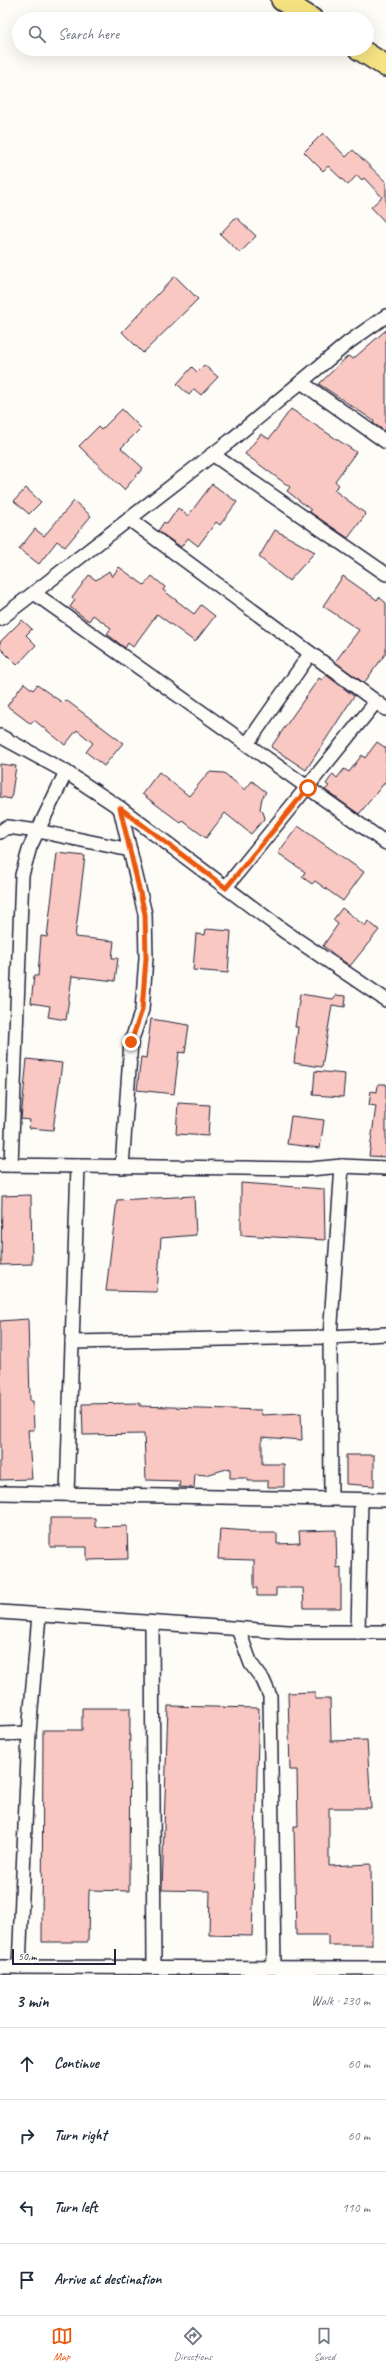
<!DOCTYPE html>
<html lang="en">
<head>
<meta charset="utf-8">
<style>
	body { margin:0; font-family:Caveat,sans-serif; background:#f6f6f7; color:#1f2937 }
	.scale { position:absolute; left:12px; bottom:10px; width:104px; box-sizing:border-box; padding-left:4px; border:2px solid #22223b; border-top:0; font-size:11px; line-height:14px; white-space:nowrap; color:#22223b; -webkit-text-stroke:3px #fdfcf7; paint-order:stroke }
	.stop { position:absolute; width:12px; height:12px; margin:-9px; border:3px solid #ea580c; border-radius:50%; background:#fff }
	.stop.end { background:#ea580c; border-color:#fff; box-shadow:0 1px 4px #0008 }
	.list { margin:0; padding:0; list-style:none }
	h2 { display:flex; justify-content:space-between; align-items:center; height:52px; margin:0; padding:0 16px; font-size:17px }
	h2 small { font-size:13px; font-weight:400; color:#747a83 }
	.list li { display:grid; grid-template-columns:26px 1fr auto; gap:12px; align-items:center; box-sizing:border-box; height:72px; padding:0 16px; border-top:1px solid #e0e1e3 }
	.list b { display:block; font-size:15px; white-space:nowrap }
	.list em { font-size:13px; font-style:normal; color:#747a83 }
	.icon { flex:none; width:22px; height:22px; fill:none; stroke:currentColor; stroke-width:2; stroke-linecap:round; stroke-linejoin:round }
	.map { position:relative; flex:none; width:386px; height:1975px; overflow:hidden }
	.search { position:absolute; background:#fff; box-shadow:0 4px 16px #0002; left:12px; right:12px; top:12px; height:44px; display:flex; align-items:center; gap:10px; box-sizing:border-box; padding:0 14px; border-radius:22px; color:#747a83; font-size:15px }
	.sheet { height:340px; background:#fff }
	nav { display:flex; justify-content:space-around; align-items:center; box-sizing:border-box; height:56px; border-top:1px solid #e0e1e3; background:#fff; font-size:11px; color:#747a83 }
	nav a { display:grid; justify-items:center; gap:2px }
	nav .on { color:#ea580c }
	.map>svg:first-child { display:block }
	.building { fill:#f9c8c2; stroke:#22223b }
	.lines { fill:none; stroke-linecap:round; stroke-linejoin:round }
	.street-casing { stroke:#22223b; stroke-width:16 }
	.primary-casing { stroke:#22223b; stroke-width:24 }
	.street { stroke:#fdfcf7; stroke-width:13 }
	.primary { stroke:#f5e382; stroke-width:21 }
	.route { stroke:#ea580c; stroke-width:5 }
</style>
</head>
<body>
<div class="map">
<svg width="386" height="1975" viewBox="0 0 386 1975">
	<rect width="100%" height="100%" fill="#fdfcf7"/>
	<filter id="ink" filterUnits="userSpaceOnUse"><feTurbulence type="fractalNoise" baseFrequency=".025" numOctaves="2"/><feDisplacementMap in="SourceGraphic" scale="8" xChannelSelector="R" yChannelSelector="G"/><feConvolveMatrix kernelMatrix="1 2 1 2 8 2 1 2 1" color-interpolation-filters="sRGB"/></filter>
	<g filter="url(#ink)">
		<g class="building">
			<polygon points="323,133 346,157 353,150 386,182 386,223 371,207 382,197 364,178 362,180 357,175 348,185 328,166 323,171 304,152"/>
			<polygon points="236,217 256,236 240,253 220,234"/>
			<polygon points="175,276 198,299 143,353 122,332"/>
			<polygon points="386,330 386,432 373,423 374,421 319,384 348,356 353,359"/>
			<polygon points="204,365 218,377 201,395 194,389 189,395 177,384 192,367 197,372"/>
			<polygon points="122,409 141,428 121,448 143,468 124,490 79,446 98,427 101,430"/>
			<polygon points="291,409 356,452 335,481 339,485 334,490 366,514 348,538 310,512 311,510 287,491 290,487 245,454 261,434 269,439"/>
			<polygon points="212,484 237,502 220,525 216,522 198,546 188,538 181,547 158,531 164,522 167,524 178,508 188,516"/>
			<polygon points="26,488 41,502 29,514 14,501"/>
			<polygon points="74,501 91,516 65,547 57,541 39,564 19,549 35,529 44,536"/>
			<polygon points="275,530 315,552 289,581 259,557"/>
			<polygon points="119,567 144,585 152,576 165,587 163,590 194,614 201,605 215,616 195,642 157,614 133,647 128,643 125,648 107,634 111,628 93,615 89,621 70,607 75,600 72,598 89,575 96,580 109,571 112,577"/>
			<polygon points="343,576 377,600 379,597 386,603 386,653 364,683 335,662 359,630 323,606"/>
			<polygon points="22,620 32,629 26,635 36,645 17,665 0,648 0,642"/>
			<polygon points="326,675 354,696 306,770 271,747 319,678 322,680"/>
			<polygon points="24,683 33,690 37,685 63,703 66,700 123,743 104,766 86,752 93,743 77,730 65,745 34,720 31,724 7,706"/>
			<polygon points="377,742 386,748 386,781 359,814 325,790 329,786 326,784 333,774 337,778 344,769 349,772 362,755 365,758"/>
			<polygon points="0,764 16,766 11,799 0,797"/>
			<polygon points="159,772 189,796 209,772 224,773 245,790 252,781 266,792 262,798 260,809 263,812 265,818 251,834 225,813 206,838 183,821 181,823 142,794"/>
			<polygon points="298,826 364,872 343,901 315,881 312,884 302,877 305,872 278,853"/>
			<polygon points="57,853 85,856 75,937 114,941 112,958 118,958 115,981 72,976 66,1020 48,1017 50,1006 31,1003 34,976 38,976 41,936 47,937"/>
			<polygon points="342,908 365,926 368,921 379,930 350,966 323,946 338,924 333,920"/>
			<polygon points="206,929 231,931 228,973 193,970 196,934 205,935"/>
			<polygon points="300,994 333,999 336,995 346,996 345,1007 332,1005 322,1067 294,1063 298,1027 295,1027"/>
			<polygon points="151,1019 189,1025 185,1053 179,1052 174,1094 137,1090 141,1057 146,1058"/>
			<polygon points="27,1059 62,1063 53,1130 29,1128 30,1120 21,1119"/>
			<polygon points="315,1071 345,1074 343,1097 313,1095"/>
			<polygon points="378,1084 386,1084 386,1157 369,1156 376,1106 369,1105 371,1091 377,1092"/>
			<polygon points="178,1103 210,1105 208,1136 176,1134"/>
			<polygon points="291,1116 324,1120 320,1148 287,1144"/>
			<polygon points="241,1183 324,1189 325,1240 241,1235"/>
			<polygon points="31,1195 32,1264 1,1265 2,1196"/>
			<polygon points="194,1196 196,1235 161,1238 157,1292 106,1291 117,1200"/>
			<polygon points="28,1319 30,1401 33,1401 34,1430 28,1430 32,1479 0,1480 0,1321"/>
			<polygon points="140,1403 140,1406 261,1410 262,1415 301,1413 302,1440 262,1437 262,1464 284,1464 284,1487 268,1487 268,1481 248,1481 248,1478 230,1478 230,1468 206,1475 195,1474 194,1488 179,1487 180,1481 146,1480 144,1434 83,1435 82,1404"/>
			<polygon points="346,1455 374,1455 374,1486 346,1484"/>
			<polygon points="50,1518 95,1518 95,1527 127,1526 128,1559 87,1560 87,1547 50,1547"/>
			<polygon points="220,1529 249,1531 249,1533 277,1533 277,1544 300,1543 299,1531 336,1530 337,1568 341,1567 341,1608 304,1608 303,1588 276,1588 276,1596 257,1596 257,1588 254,1588 254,1560 218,1559"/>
			<polygon points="315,1692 315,1699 330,1699 331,1741 367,1740 371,1808 329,1808 329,1866 371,1864 372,1945 328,1945 328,1935 296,1935 294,1826 298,1826 297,1770 290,1770 288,1693"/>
			<polygon points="168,1706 259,1708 252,1936 209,1935 210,1891 162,1890"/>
			<polygon points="82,1708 130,1708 129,1891 89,1890 88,1942 42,1942 43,1730 82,1730"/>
		</g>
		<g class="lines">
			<g class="street-casing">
				<g id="street">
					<polyline points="301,382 386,442"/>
					<polyline points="212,454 386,574"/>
					<polyline points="129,519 386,709"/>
					<polyline points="34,593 386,843"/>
					<polyline points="0,619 230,441 349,342 386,316"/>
					<polyline points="0,736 66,772 120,808 284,931 386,1000"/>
					<polyline points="247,744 310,654"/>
					<polyline points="120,808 145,914 146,958 142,1010 131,1042 122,1167"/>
					<polyline points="0,832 7,827 38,831 130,850"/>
					<polyline points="226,887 376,702"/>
					<polyline points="0,1165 310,1169 342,1166 386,1168"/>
					<polyline points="11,1165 22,875 30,847 66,772"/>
					<polyline points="72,1342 330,1337 386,1334"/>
					<polyline points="0,1493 386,1500"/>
					<polyline points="67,1494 78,1166"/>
					<polyline points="331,1499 330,1337 342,1166"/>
					<polyline points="0,1612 288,1632 386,1632"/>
					<polyline points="152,1623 154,1967"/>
					<polyline points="238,1629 251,1664 263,1680 270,1696 274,1967"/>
					<polyline points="358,1632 361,1500"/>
					<polyline points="0,1734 29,1733"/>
					<polyline points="0,1967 386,1968"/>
					<polyline points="19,1967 29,1733 39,1615"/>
				</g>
			</g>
			<g class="primary-casing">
				<g id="primary">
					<polyline points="282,0 312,19"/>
					<polyline points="359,49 386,66"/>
				</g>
			</g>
			<use href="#street" class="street"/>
			<use href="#primary" class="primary"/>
		</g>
	</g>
	<g class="lines" filter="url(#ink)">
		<polyline class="route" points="131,1042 142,1010 146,958 145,914 120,808 226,888 308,788"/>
	</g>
</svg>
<div class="scale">50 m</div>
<div class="stop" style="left:308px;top:788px"></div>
<div class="stop end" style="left:131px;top:1042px"></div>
<div class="search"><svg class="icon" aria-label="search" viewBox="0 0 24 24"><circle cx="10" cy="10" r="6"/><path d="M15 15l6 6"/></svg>Search here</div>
</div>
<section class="sheet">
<h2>3 min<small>Walk · 230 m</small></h2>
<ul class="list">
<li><svg class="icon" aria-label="ahead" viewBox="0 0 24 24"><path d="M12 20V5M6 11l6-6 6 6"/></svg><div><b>Continue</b></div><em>60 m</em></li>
<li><svg class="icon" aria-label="right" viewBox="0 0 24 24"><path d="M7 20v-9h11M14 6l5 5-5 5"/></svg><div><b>Turn right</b></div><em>60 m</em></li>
<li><svg class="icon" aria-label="left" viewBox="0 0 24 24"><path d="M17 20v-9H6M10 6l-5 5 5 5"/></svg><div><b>Turn left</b></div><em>110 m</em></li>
<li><svg class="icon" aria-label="arrive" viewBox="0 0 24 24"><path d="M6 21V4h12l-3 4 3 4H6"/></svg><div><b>Arrive at destination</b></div></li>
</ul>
</section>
<nav>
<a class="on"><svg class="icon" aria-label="map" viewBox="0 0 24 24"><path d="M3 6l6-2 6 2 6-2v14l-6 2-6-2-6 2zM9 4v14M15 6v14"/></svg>Map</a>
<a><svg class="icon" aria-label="directions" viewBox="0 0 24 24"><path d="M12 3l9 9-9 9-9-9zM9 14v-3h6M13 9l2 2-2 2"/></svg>Directions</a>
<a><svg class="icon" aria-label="saved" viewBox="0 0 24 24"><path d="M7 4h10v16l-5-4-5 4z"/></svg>Saved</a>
</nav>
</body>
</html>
